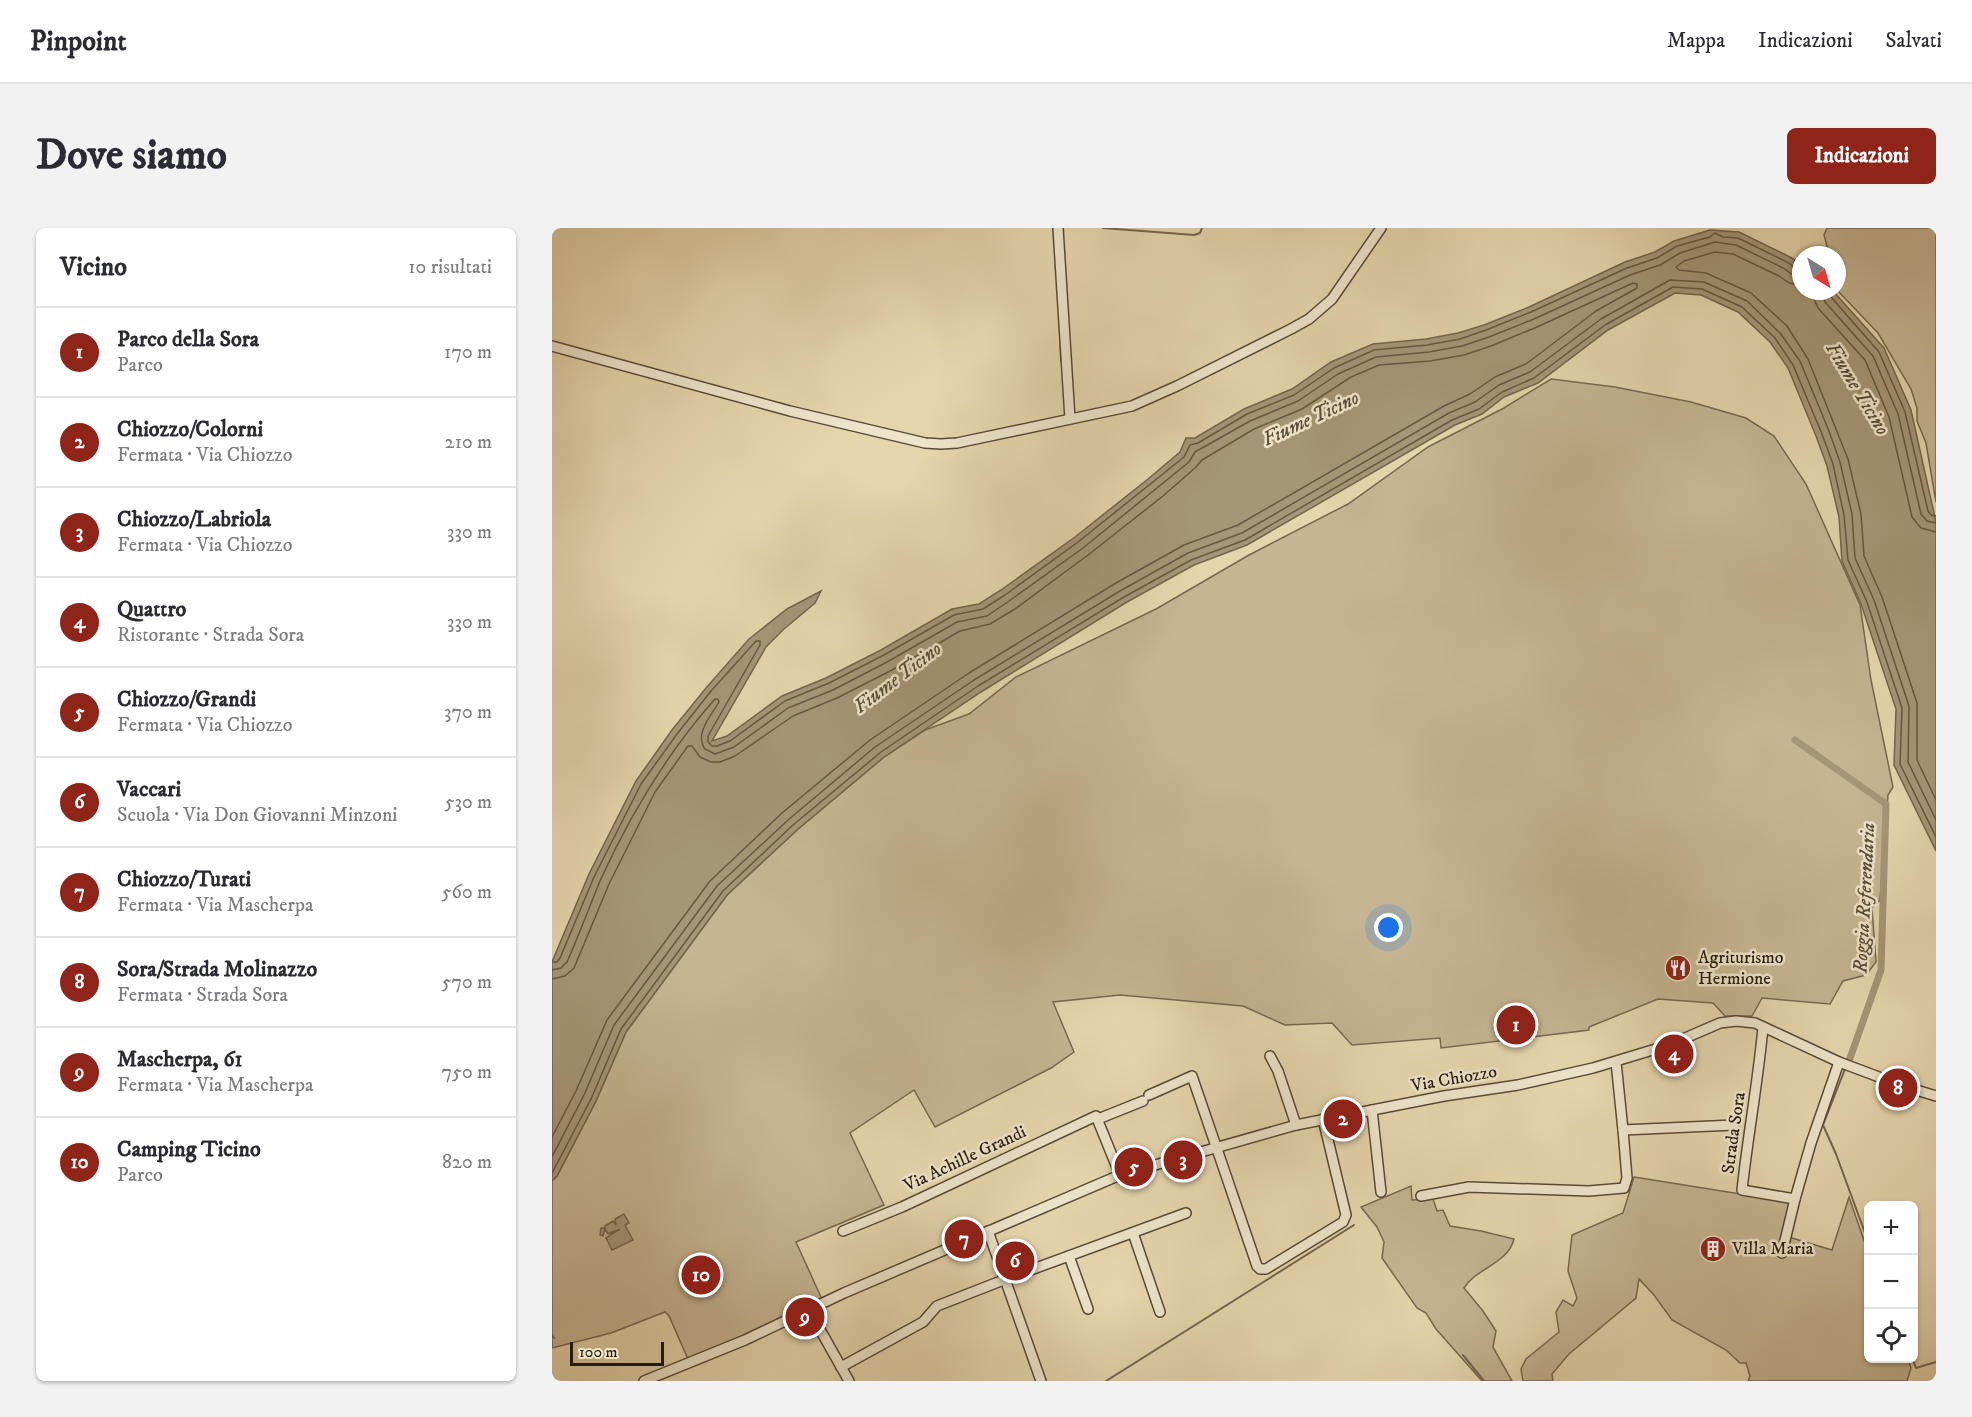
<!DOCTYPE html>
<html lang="it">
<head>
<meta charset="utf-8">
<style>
	body { margin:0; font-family:"IM FELL DW Pica",serif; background:#f2f2f3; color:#2b2b33 }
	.controls { position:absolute; right:18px; bottom:18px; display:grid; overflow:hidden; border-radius:9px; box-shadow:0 2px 4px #0004 }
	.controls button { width:54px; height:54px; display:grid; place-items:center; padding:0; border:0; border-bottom:2px solid #e1e1e2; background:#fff; color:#2b2b33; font:30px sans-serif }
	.compass { position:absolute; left:1240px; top:18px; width:54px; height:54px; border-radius:50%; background:#fff; box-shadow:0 2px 4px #0004; rotate:143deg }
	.scale { position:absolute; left:18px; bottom:15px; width:94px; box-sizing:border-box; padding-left:6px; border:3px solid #291b0e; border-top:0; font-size:16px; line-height:21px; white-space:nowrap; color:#291b0e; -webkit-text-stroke:4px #eee4ca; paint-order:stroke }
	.you { position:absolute; left:837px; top:700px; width:21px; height:21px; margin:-15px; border:4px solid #fff; border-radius:50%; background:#1a73e8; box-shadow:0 0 0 9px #1a73e833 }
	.badge { display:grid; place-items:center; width:39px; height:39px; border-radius:50%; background:#8f2418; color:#fff; font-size:20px; font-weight:700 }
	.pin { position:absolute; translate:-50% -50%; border:3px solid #fff; box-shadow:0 2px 6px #0006 }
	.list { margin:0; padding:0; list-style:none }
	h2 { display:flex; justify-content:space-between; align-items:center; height:78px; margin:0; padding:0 24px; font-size:26px }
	h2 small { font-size:20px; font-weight:400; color:#7c7c81 }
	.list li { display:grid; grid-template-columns:39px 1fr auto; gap:18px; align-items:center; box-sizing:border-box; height:90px; padding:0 24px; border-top:2px solid #e1e1e2 }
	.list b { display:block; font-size:22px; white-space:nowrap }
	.list p { margin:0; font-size:20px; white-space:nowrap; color:#7c7c81 }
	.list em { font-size:20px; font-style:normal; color:#7c7c81 }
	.icon { flex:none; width:33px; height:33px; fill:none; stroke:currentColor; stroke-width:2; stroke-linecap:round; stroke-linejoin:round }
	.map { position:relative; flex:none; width:1384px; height:1153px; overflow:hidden; border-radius:9px }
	header { display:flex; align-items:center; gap:36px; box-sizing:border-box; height:84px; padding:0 30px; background:#fff; border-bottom:2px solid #e1e1e2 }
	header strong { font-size:28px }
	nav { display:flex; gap:33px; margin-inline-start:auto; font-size:21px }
	.intro { display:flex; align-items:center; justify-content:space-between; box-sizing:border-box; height:144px; padding:0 36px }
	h1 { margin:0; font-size:42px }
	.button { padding:15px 27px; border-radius:9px; background:#8f2418; color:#fff; font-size:21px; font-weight:700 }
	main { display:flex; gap:36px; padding:0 36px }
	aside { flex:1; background:#fff; border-radius:9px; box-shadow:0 2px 4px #0004 }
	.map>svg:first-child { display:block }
	.green { fill:#c5b592; stroke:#776850; stroke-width:1.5 }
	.water { fill:#a59677; stroke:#73654d; stroke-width:1.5 }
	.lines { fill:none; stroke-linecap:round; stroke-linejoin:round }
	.shore { stroke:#675842; stroke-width:1.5 }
	.stream { stroke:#73654d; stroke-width:2 }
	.canal { stroke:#a59677; stroke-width:7 }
	.minor-casing { stroke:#584a36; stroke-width:12 }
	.minor { stroke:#eee4ca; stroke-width:9 }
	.labels { text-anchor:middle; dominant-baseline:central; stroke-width:5; stroke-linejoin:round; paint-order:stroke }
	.poi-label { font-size:18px; fill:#291b0e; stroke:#eee4ca; text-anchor:start }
	.street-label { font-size:18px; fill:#291b0e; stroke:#eee4ca }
	.water-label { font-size:20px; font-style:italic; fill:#5b4c38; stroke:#eee4ca }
</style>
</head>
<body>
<header>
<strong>Pinpoint</strong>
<nav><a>Mappa</a><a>Indicazioni</a><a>Salvati</a></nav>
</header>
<div class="intro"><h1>Dove siamo</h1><a class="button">Indicazioni</a></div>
<main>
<aside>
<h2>Vicino<small>10 risultati</small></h2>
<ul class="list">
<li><span class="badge">1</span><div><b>Parco della Sora</b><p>Parco</p></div><em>170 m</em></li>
<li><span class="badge">2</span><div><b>Chiozzo/Colorni</b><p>Fermata · Via Chiozzo</p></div><em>210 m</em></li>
<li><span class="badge">3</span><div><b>Chiozzo/Labriola</b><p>Fermata · Via Chiozzo</p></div><em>330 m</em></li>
<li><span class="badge">4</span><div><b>Quattro</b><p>Ristorante · Strada Sora</p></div><em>330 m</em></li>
<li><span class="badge">5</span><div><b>Chiozzo/Grandi</b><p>Fermata · Via Chiozzo</p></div><em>370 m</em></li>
<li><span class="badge">6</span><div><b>Vaccari</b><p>Scuola · Via Don Giovanni Minzoni</p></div><em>530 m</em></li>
<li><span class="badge">7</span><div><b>Chiozzo/Turati</b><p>Fermata · Via Mascherpa</p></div><em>560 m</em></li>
<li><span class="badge">8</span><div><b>Sora/Strada Molinazzo</b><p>Fermata · Strada Sora</p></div><em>570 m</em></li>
<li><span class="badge">9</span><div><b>Mascherpa, 61</b><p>Fermata · Via Mascherpa</p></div><em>750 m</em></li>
<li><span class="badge">10</span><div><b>Camping Ticino</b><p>Parco</p></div><em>820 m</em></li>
</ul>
</aside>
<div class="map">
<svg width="1384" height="1153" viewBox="0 0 1384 1153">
	<rect width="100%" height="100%" fill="#e5d5ad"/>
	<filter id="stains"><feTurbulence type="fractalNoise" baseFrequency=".00333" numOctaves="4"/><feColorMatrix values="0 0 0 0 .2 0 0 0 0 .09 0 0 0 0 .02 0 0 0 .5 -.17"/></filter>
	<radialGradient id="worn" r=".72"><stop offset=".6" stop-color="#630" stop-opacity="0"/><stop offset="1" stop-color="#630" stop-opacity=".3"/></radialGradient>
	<g class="green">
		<polygon points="1275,0 1384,0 1384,274 1374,215 1365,193 1365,180 1359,161 1326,105 1285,62 1285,27 1277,26 1272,7"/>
		<polygon points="999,151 1063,159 1139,174 1194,190 1222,208 1254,256 1308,377 1319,452 1341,559 1336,567 1328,672 1320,680 1324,734 1314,747 1291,753 1278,776 1210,770 1200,788 1173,788 1161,775 1106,771 1037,799 1037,802 889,820 888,810 800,817 780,795 733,797 691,778 568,767 501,774 522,824 499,840 383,899 362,862 298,905 332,977 244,1014 273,1078 139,1138 117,1088 113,1084 59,1105 0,1120 0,953 5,948 44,873 74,804 175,667 245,602 332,529 373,502 417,486 464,449 604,381 697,327 796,276 876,219 952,180"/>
		<polygon points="1082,949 1239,974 1230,1007 1280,1022 1297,969 1316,1024 1316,1130 1356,1131 1359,1140 1355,1153 1196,1153 1198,1148 1194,1135 1188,1135 1174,1122 1120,1092 1102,1067 1087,1051 1084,1070 1017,1126 1000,1146 1001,1153 971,1153 969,1141 974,1131 1007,1104 1004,1084 1011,1072 1021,1078 1025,1070 1016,1043 1020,1007 1071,985"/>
		<path d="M859,958L860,972L881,971L885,983L891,982L898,998L929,1003L962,1011C956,1036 924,1040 912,1060L931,1083L944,1103L941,1119L960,1153H930L884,1101L874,1085L865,1080L830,1030L832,1014L825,999L809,979Z"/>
	</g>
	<g class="water">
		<polygon points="1158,2 1187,4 1238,29 1249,36 1249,63 1281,63 1332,120 1359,182 1384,294 1384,623 1342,537 1344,481 1309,376 1290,333 1287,289 1275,238 1264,208 1236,140 1218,114 1186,84 1149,67 1123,65 1056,102 986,155 952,169 930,186 903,197 695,317 642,337 575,374 429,464 332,529 245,602 175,667 74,804 44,873 5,948 0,953 0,734 37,646 84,553 120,502 154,460 197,411 235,381 269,363 263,375 232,401 214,419 160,513 175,508 230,468 274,450 329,422 400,381 427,376 449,362 523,309 596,251 628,224 634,210 643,210 692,181 740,161 779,134 821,116 874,111 906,105 932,97 977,79 1073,34 1103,24 1122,13"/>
		<polygon points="72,986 77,995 73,997 81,1012 60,1022 54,1010 68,1001 56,1006 53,1001 51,1008 48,1007 49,1000 53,1000 53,998 61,993 64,997 63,991"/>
	</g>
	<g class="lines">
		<g class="shore">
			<polyline points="1249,57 1237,55 1227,48 1181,26 1163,24 1132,33 1124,39 1127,42 1154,45 1199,65 1235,98 1256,131 1296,231 1309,286 1312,328 1330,369 1365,475 1365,532 1384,572"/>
			<polyline points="1261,63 1262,71 1266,80 1313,132 1337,189 1360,289 1369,300 1384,304"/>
			<polyline points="1270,63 1273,74 1321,128 1346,186 1369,286 1375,293 1384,295"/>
			<polyline points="1277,63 1279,69 1327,124 1353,184 1376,283 1379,287 1384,288"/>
			<polyline points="0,734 5,734 8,730 42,649 89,556 125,506 159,463 204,413 208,413 208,417 156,508 156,514 160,518 165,518 178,513 233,473 277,455 332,427 402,387 431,381 453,367 526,314 632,229 638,217 646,215 695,186 742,167 782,140 822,122 875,117 908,111 934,102 979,84 1075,40 1105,30 1125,18 1158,9 1163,5 1171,9 1186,10 1235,34 1244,40 1249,41"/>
			<path d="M0,742L9,740L15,734C27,707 37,680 48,653C78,587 115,525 163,471H166L167,474C159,488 142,506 153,521L163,526L182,519L236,480L281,462L335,434L405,394L435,388L457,373L531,320L637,234L643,224L698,193L746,173L786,146L824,129L877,124L910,118L937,109L982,91L1078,47L1108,37L1128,25L1163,14L1184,17L1231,40L1241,47L1249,48"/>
			<polyline points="0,751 13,748 22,740 57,656 103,564 136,518 140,518 148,529 159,534 168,534 183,528 241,488 285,470 340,442 408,403 438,396 463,381 536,327 611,268 643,240 650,232 702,201 750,181 799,149 827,137 878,133 912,127 939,118 985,99 1081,55 1085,56 1085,60 1044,83 974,136 943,149 918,166 892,178 686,297 632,317 564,355 417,445 318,512 230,585 158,653 55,792 24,863 0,909"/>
			<polyline points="0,929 32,867 62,797 165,658 236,592 323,519 422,452 568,363 636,325 690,305 897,185 923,174 947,157 978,144 1049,91 1118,52 1152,54 1195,73 1228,105 1248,133 1277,203 1288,234 1300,286 1303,330 1322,372 1357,478 1356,534 1384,592"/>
			<polyline points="0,945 39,871 69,801 171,663 241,597 329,524 426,458 572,369 639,332 693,312 900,192 927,181 950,164 982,150 1053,97 1121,59 1150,61 1190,79 1223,110 1241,137 1270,206 1281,236 1292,287 1296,332 1315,374 1350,480 1348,536 1384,609"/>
		</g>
		<g class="stream">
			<polyline points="551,0 642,7 648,5 650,0"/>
			<polyline points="507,81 509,133"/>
			<polyline points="1293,841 1271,897 1284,926 1316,1013"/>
			<polyline points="0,1107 2,1110"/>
			<polyline points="911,1127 932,1153"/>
			<polyline points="1360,1130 1364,1140 1384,1134"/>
			<polyline points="554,1153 802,997"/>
		</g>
		<polyline class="canal" points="1243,512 1334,576 1329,742 1296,836"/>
		<g class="minor-casing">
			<g id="minor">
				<polyline points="506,0 518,191"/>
				<polyline points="0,118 238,183 373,215 389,216 405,215 580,178 625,158 739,101 757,91 780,71 829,0"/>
				<path d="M1211,799C1206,854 1196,907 1190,962L1243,971L1259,915L1287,834"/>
				<polyline points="718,828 726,843 744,897"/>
				<polyline points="1064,834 1071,902 1182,897"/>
				<polyline points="597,867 640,848 705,1038 708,1041 714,1041 791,994 794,987 771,891"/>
				<polyline points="820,882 829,964"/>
				<polyline points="546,891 591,873"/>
				<polyline points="869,968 917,959 1037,963 1072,960 1075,950 1071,902"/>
				<polyline points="291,1003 350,979 544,888 568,947"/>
				<polyline points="436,1003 489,1153"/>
				<polyline points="581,1005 608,1084"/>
				<polyline points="1230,1025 1243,971"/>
				<polyline points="517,1028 536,1081"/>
				<polyline points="257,1082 297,1153"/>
				<polyline points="289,1139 371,1094 385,1078 454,1051 634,985"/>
				<polyline points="92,1153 193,1112 292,1065 568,947 744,897 892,868 966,857 1041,840 1117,817 1168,795 1184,793 1203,795 1287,834 1351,858 1384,868"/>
			</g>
		</g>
		<use href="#minor" class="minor"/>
	</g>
	<defs>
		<g id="restaurant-disc" transform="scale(1.35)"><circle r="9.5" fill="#8f2418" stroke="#eee4ca"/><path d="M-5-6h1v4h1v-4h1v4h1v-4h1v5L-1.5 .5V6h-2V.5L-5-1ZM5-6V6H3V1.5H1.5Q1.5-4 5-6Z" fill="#fff"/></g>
		<g id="building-disc" transform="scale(1.35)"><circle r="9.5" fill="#8f2418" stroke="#eee4ca"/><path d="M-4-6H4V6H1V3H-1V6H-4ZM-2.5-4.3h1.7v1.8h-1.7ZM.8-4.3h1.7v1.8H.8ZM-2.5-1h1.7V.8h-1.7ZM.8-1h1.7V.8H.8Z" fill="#fff"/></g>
	</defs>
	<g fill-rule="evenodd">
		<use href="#restaurant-disc" x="1126" y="740"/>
		<use href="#building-disc" x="1161" y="1021"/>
	</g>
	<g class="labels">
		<g class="poi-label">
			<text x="1146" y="730">Agriturismo<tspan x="1146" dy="21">Hermione</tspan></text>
			<text x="1180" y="1021">Villa Maria</text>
		</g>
		<g class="street-label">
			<text transform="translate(902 851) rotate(-10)">Via Chiozzo</text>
			<text transform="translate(1182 905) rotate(-82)">Strada Sora</text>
			<text transform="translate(413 931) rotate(-25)">Via Achille Grandi</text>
		</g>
		<g class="water-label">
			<text transform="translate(1305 161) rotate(59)">Fiume Ticino</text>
			<text transform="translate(759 191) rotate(-25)">Fiume Ticino</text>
			<text transform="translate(346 450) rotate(-37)">Fiume Ticino</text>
			<text transform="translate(1313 670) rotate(-87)">Roggia Referendaria</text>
		</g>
	</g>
	<rect width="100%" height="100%" filter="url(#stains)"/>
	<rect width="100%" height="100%" fill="url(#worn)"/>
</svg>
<div class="controls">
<button>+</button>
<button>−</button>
<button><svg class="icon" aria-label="locate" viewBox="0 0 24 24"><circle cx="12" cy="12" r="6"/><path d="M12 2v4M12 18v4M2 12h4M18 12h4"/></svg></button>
</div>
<svg class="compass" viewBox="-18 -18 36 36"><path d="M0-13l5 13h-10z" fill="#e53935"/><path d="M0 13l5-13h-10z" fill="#7c7c81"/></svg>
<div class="scale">100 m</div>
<div class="you"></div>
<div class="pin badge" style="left:964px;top:797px">1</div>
<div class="pin badge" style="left:791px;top:891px">2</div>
<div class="pin badge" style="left:631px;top:932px">3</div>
<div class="pin badge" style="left:1122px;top:826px">4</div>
<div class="pin badge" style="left:582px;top:939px">5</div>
<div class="pin badge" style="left:463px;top:1033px">6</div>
<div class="pin badge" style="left:412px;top:1011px">7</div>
<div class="pin badge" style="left:1346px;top:860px">8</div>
<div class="pin badge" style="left:253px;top:1089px">9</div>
<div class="pin badge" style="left:149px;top:1047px">10</div>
</div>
</main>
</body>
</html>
